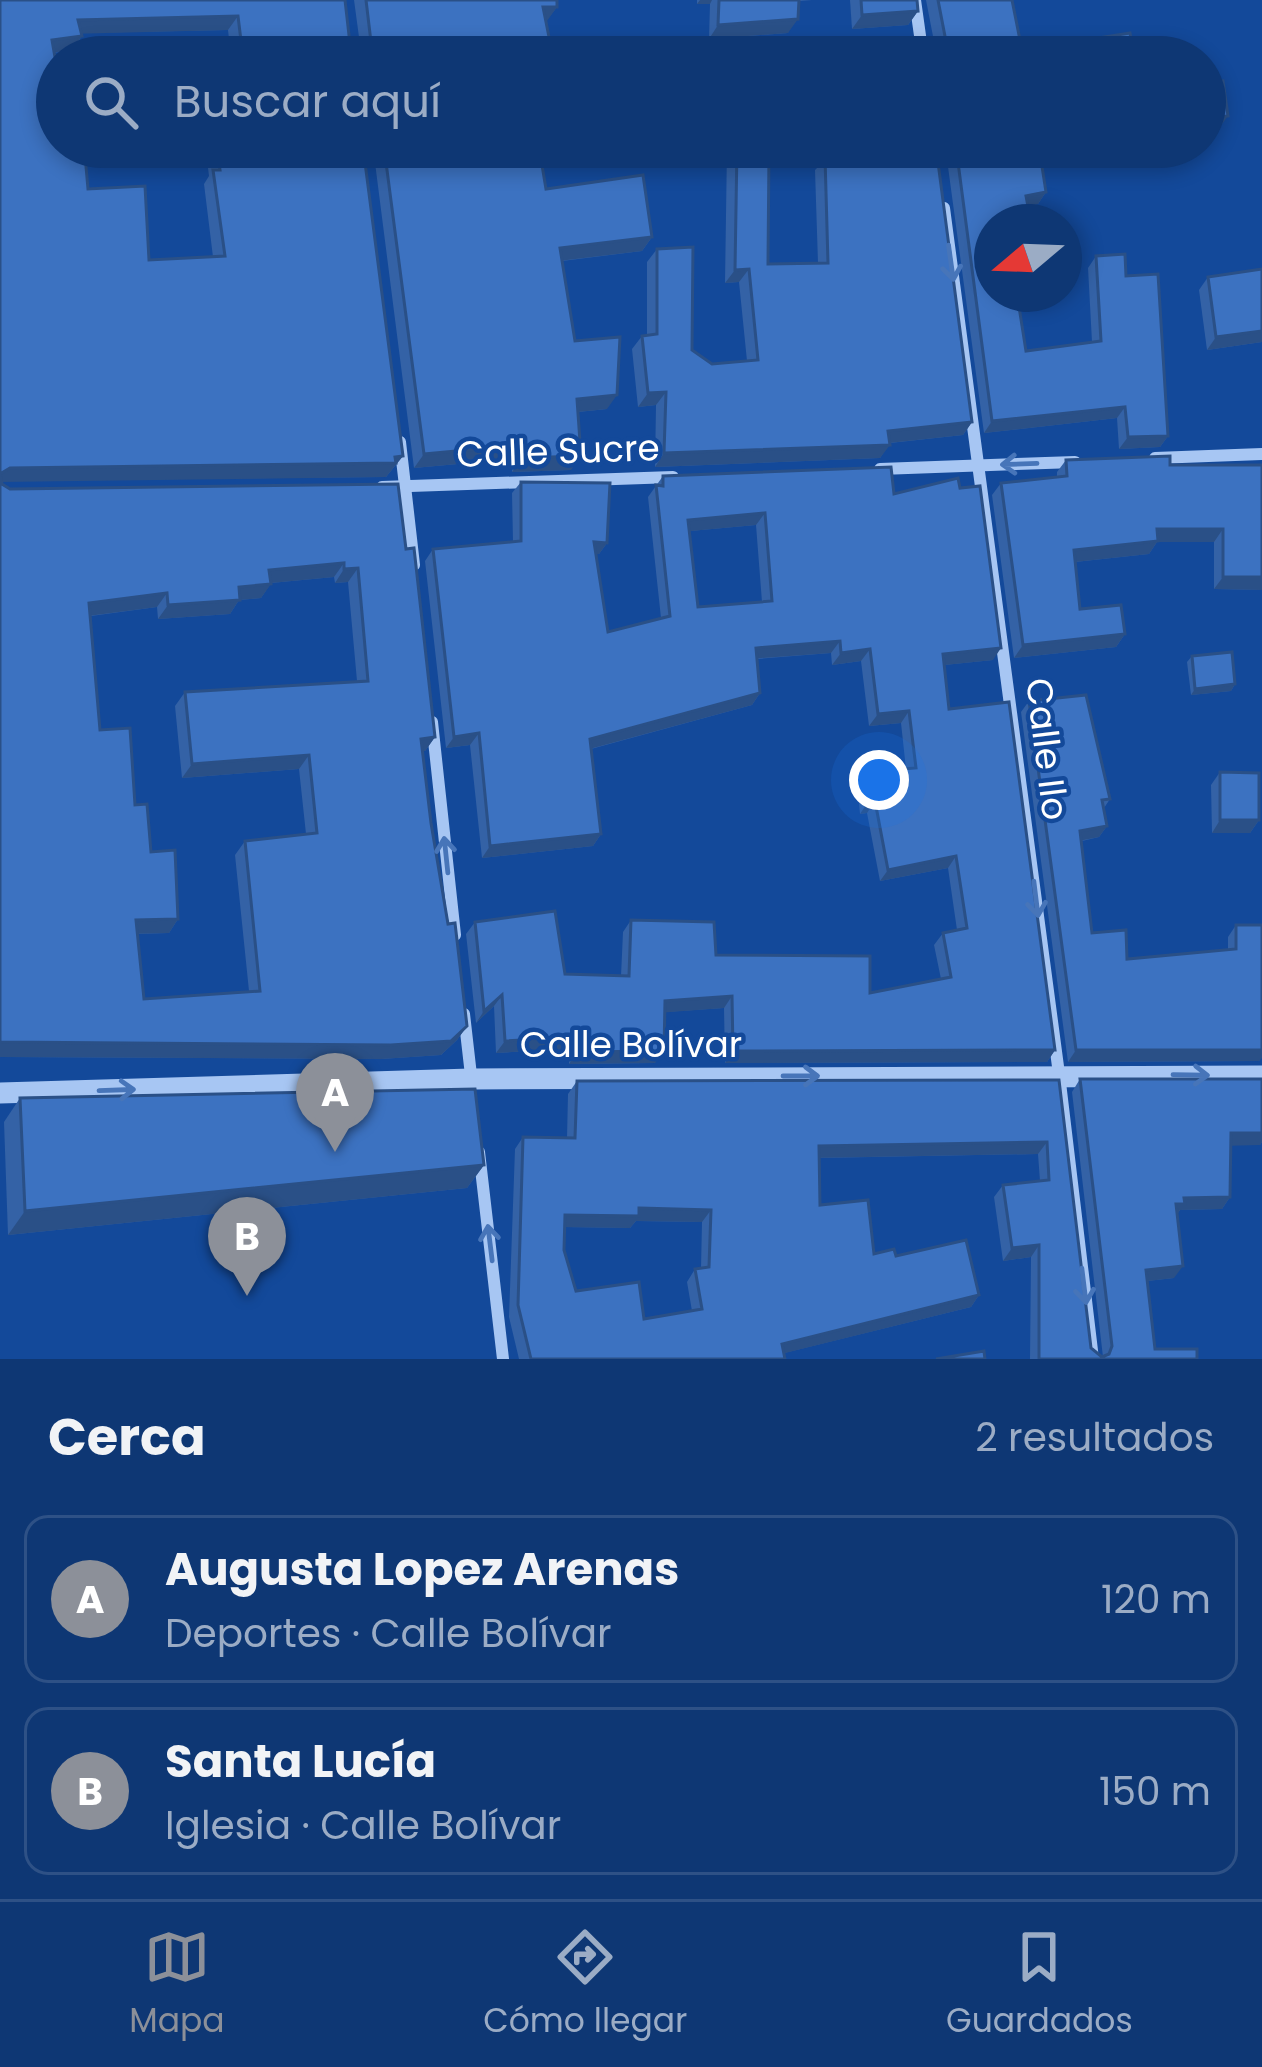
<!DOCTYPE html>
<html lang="es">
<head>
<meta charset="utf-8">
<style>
	body { margin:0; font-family:Poppins,sans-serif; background:#1c427c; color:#f1f3f6 }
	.compass { position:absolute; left:974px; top:204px; width:108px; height:108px; border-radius:50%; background:#0e3774; box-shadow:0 6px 18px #0003; rotate:251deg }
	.you { position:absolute; left:879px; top:780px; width:42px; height:42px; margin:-30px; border:9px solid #fff; border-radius:50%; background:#1a73e8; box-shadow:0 0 0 18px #1a73e833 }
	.badge { display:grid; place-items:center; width:78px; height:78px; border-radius:50%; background:#8c9099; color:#fff; font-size:39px; font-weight:700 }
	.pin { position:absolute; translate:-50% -99px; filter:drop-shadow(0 3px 6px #0008) }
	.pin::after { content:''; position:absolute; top:63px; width:42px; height:36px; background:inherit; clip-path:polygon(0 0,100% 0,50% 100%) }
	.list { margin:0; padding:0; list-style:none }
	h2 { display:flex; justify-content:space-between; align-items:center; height:156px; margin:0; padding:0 48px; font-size:51px }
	h2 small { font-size:39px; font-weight:400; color:#9bacc5 }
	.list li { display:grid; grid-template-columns:78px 1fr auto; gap:36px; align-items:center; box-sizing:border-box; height:168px; margin:0 24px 24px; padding:0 24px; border:3px solid #2e5186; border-radius:24px }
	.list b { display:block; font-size:45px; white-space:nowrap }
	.list p { margin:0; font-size:39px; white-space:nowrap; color:#9bacc5 }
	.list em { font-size:39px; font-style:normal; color:#9bacc5 }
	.icon { flex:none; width:66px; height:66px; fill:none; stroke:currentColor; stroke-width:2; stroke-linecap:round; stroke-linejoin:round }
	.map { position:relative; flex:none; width:1262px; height:1359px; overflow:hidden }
	.search { position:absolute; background:#0e3774; box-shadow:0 6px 18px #0003; left:36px; right:36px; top:36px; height:132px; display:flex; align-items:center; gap:30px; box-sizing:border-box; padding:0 42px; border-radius:66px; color:#9bacc5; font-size:45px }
	.sheet { height:540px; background:#0e3774 }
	nav { display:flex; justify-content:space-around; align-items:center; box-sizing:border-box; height:168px; border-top:3px solid #2e5186; background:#0e3774; font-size:33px; color:#9bacc5 }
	nav a { display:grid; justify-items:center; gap:6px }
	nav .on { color:#8c9099 }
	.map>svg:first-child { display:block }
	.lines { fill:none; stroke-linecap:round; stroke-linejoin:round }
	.minor { stroke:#a7c6f3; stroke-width:12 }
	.tertiary { stroke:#a7c6f3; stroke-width:21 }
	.wall { fill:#3462a6; fill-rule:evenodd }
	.shaded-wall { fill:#2a5087 }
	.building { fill:#3c72c1; stroke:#2a5087; stroke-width:3; fill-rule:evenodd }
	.oneway { stroke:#4775b9 }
	.labels { text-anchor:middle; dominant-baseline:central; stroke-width:9; stroke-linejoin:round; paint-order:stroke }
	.street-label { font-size:36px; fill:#fff; stroke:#13499a }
</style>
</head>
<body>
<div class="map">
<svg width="1262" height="1359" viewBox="0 0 1262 1359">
	<rect width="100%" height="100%" fill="#13499a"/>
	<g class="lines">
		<g class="minor">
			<polyline points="915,0 923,57"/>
			<polyline points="944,208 1059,1074 1093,1359"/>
			<polyline points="400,442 414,565"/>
			<polyline points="1155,458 1262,454"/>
			<polyline points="880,469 1075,462"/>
			<polyline points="382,487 673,477"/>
			<polyline points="432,722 455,935"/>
			<polyline points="464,1014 472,1084"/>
			<polyline points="479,1152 503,1359"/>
		</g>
		<polyline class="tertiary" points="0,1093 471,1079 1262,1076"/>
	</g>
	<g class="wall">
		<path d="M0,0H345L350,44L356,52H361L354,0H557V7L546,21L553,57H231L228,30L81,33L82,36L72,50L54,53L73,156L88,189L149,260L213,257L204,184L209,176L207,160L216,147L403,456L386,477L1,481L2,484L10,489L406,549L435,737L425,751H422L431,823L467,1026L457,1040L441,1055L381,1059L0,1057ZM334,577L335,583L348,582L357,681L185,692L175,706L182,778L299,769L306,834L245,841L235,855L249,991L144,999L137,934L169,933L178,919L151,852L135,805L100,730L91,616L157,607L158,619L230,614L239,600L261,598L271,583Z"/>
		<polygon points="697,0 812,0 799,1 788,33 709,39 710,4 697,4"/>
		<polygon points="850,0 917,0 918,11 908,25 852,29"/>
		<polygon points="926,0 1012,0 1022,50 1134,57 937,57"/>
		<polygon points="373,147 539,147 546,189 652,237 642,251 562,261 575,341 607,409 578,412 571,470 512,472 512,459 414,468"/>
		<path d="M727,147H830V151L826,157L972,422L963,435L890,443L880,458L655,467L656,405L638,407L632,349L642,336L647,335V262L657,249L692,350L712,364L747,361L739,282L725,283ZM820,165L815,170L818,263L768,264L769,166Z"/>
		<polygon points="950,147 1039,147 1046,192 1038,204 1028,206 992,222 1026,351 1092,342 1088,268 1096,256 1126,276 1168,436 1160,447 1119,449 1117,418 984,433 946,152"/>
		<polygon points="1262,269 1262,342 1207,350 1199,290 1208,277"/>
		<polygon points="1066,460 1170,465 1262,465 1262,590 1214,589 1214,542 1157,542 1149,554 1075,562 1080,609 1125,634 1116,647 1014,658 992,495 1001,483 1057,477 1057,472"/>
		<path d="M663,476L894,494L993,660L944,665L949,709L1055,1050L1047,1062L725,1063L724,1008L665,1012L655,1063L569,1064V1049L496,1053L494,1006L476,1023L466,934L475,922L565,974L621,976L623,932L631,920L716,955L870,993L941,979L934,945L943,933L957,930L948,868L880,881L867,813L860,814L857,784L866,772L906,769L901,723L869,726L861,661L832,665L831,653L757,659L760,693L752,705L591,749L601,834L593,846L482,858L470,745L446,748L425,561L433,549L513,542L512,493L521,482L607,543L599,554H596L608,632L661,618L648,497ZM756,525L762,602L698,607L690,531Z"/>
		<polygon points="1192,656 1235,684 1231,691 1191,695 1187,662"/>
		<polygon points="1029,701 1110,799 1104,808 1107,826 1099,837 1082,841 1092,933 1127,959 1228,950 1228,937 1236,925 1261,1058 1259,1061 1068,1062 1021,712"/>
		<polygon points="1220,772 1259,820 1250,833 1212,833 1211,785"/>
		<path d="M1080,1079H1262V1142L1260,1145H1230V1197L1222,1209L1180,1210L1177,1214L1174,1278L1147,1281L1155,1349L1197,1359H1030L1031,1257L1003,1261L994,1197L1003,1185L1040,1181L1038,1154L819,1158L820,1205L874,1254L896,1256L979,1295L971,1307L784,1353L785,1359H519L509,1317L515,1149L523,1137L567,1138L568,1094L577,1081L1059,1080L1091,1348L1103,1357L1072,1092ZM636,1221L702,1222L701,1268L695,1269L687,1282L692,1311L644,1319L576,1291L564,1250L565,1227L630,1228Z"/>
		<polygon points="20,1098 484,1165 467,1188 8,1235 4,1122"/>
	</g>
	<g class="shaded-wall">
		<polygon points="700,0 712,0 710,4 697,4"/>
		<polygon points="543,7 557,7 547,21 533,21"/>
		<polygon points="918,11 908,25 852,29 862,15"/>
		<polygon points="238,16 228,30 68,34 78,20"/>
		<polygon points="798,19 788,33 709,39 718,25"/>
		<polygon points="82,36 72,50 42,54 52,40"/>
		<polygon points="1228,116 1219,128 1205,131 1205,119"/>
		<polygon points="830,151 820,165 760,166 769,153"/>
		<polygon points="1046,192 1038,204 1018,208 1026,196"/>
		<polygon points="652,237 642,251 550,262 560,248"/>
		<polygon points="749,269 739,282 725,283 735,270"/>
		<polygon points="1262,331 1262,342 1207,350 1216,337"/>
		<polygon points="666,392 656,405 638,407 648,393"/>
		<polygon points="617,395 607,409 567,413 577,399"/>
		<polygon points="1125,407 1117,418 984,433 992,421"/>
		<polygon points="972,422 963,435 879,444 888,431"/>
		<polygon points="1168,436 1160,447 1119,449 1128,437"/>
		<polygon points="522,445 512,459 414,468 424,454"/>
		<polygon points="890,445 880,458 655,467 664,453"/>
		<polygon points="403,456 386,477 0,482 0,474 10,468"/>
		<polygon points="581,456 571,470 512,472 522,458"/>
		<polygon points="765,513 756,525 680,532 688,520"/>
		<polygon points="1157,529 1223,529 1214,542 1157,542 1149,554 1065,563 1074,550"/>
		<polygon points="594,542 607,543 599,554 585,554"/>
		<polygon points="344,563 334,577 260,584 269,570"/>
		<polygon points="358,568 348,582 335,583 344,569"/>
		<polygon points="1223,577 1262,577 1262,590 1214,589"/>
		<polygon points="271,584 261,598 239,600 230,614 158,619 168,605 239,587"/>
		<polygon points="167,593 157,607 80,617 89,603"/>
		<polygon points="1125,634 1116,647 1014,658 1023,645"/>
		<polygon points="840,641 831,653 748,659 756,648"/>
		<polygon points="1001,648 993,660 935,666 943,654"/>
		<polygon points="870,649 861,661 832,665 841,653"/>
		<polygon points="1235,684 1231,691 1191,695 1195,689"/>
		<polygon points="760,693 752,705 582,751 590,739"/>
		<polygon points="909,711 901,723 869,726 878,714"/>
		<polygon points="479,733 470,745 446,748 454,737"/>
		<polygon points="435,737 425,751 411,753 421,739"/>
		<polygon points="309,755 299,769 182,778 192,764"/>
		<polygon points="875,801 867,813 860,814 868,802"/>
		<polygon points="1220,820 1259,820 1250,833 1212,833"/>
		<polygon points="1107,826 1099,837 1073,842 1080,831"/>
		<polygon points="601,834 593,846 482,858 490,846"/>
		<polygon points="956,856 948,868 880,881 888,870"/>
		<polygon points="178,919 169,933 126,934 136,920"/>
		<polygon points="502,995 494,1006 476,1023 484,1011"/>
		<polygon points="732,996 724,1008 657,1013 665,1001"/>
		<polygon points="467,1026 457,1040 441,1055 381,1059 0,1057 0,1042"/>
		<polygon points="578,1037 569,1049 496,1053 505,1041"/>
		<polygon points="1055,1050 1047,1062 725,1063 733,1051"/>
		<polygon points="1076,1050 1262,1050 1262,1058 1259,1061 1068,1062"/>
		<polygon points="664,1051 655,1063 569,1064 577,1052"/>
		<polygon points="1231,1133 1262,1133 1262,1142 1260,1145 1222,1146"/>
		<polygon points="1047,1142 1038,1154 810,1158 819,1146"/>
		<polygon points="484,1165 467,1188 8,1235 25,1211"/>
		<polygon points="1230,1197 1222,1209 1180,1210 1176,1216 1176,1204 1184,1198"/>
		<polygon points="639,1208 711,1210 702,1222 636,1221 630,1228 556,1227 565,1215"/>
		<polygon points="1039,1245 1031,1257 1003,1261 1012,1248"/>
		<polygon points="1183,1266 1174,1278 1138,1282 1146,1270"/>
		<polygon points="979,1295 971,1307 773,1356 782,1344"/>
	</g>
	<g class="building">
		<path d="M0,0H345L350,44L356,52H366L371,42L366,0H557V7H543L553,57H243L238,16L78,20L82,36L52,40L57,69V147H72L73,156L85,155L88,189L145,186L149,260L225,256L213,170H220L217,147H363L403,456L395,457L396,463L10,468L0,474L2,484L10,489L398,484L406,549L414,548L435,737L421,739L431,823L448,924L455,923L467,1026L451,1041L391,1045L0,1042ZM344,563V569L358,568L368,681L185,692L192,764L309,755L317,833L245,841L260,991L144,999L136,920L178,919L175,850L151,852L147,804L135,805L130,728L100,730L89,603L167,593L168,605L240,600L239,587L271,584L269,570Z"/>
		<polygon points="719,0 799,0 798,19 718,25"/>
		<polygon points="861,0 917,0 918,11 862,15"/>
		<polygon points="938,0 1012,0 1022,50 1130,33 1134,57 949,57"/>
		<polygon points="1223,81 1228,116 1205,119 1205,84"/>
		<polygon points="384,147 539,147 546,189 643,175 652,237 560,248 575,341 620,337 617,395 577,399 581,456 522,458 522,445 424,454"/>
		<polygon points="737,147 830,147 830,151 769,153 768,264 828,263 825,157 895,147 936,147 972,422 888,431 890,445 664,453 666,392 648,393 642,336 657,334 657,249 693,247 692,350 712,364 758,360 749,269 735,270"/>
		<polygon points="956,147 1039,147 1046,192 1026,196 1031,222 992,222 992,294 1017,294 1026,351 1101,341 1096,256 1125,254 1126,276 1158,274 1168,436 1128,437 1125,407 992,421"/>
		<polygon points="1262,269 1262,331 1216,337 1208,277"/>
		<polygon points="1170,456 1170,465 1262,465 1262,577 1223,577 1223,529 1157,529 1158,541 1074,550 1080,609 1121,605 1125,634 1023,645 1001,483 1067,476 1066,460"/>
		<path d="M891,467L894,494L958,478L960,488L980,486L1001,648L943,654L949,709L1009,702L1055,1050L733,1051L732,996L665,1001L664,1051L577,1052L578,1037L505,1041L502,995L484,1011L475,922L555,911L565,974L629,976L631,920L714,922L716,955L870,956V993L951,977L943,933L967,928L956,856L888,870L875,801L868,802L866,772L916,768L909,711L878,714L870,649L841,653L840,641L756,648L760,693L590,739L601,834L490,846L479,733L454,737L433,549L521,541V482L610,483L607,543L594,542L608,632L670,616L656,485L663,486V476ZM765,513L772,601L698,607L688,520Z"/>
		<polygon points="1232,652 1235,684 1195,689 1192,656"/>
		<polygon points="1086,695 1110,799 1102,800 1107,826 1080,831 1092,933 1126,930 1127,959 1236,949 1236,925 1262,925 1262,1050 1076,1050 1029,701"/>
		<polygon points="1220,772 1259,773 1259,820 1220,820"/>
		<path d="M1080,1079H1262V1133H1231L1230,1197L1184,1198L1185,1204H1176L1183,1266L1146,1270L1155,1349H1197V1359H1039V1245L1012,1248L1003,1185L1049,1180L1047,1142L819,1146L820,1205L868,1200L874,1254L894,1249L896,1256L966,1240L979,1295L782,1344L785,1359H531L518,1305L523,1137L575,1138L577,1081L1059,1080L1091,1348L1102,1357L1109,1354L1112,1346ZM639,1208L711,1210L709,1267L695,1269L702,1309L644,1319L639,1282L576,1291L564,1250L565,1215L639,1216Z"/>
		<polygon points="475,1089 484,1165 25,1211 20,1098"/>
		<polygon points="984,1351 985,1359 936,1359"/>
	</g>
	<defs><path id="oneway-shaft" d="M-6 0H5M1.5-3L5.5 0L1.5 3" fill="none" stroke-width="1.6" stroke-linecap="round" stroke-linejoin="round" transform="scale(3)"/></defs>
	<g class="oneway">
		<use href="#oneway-shaft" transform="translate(951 263) rotate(82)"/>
		<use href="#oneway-shaft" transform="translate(1019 464) rotate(178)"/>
		<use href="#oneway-shaft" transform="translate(446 855) rotate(-96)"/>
		<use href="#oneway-shaft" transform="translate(1036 899) rotate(83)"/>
		<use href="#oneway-shaft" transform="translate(1191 1075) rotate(1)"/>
		<use href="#oneway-shaft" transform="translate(801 1076)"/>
		<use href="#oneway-shaft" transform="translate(117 1090) rotate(-2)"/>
		<use href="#oneway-shaft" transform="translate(490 1243) rotate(-97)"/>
		<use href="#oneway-shaft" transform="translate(1084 1286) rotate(83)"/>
	</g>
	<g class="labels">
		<g class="street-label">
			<text transform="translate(558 451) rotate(-2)">Calle Sucre</text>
			<text transform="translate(1047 749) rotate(83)">Calle Ilo</text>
			<text x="631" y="1044">Calle Bolívar</text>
		</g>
	</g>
</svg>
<svg class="compass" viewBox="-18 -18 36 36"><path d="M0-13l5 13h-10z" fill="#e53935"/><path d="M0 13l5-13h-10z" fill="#9bacc5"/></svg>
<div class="you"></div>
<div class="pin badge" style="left:335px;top:1152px">A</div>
<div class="pin badge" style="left:247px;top:1296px">B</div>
<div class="search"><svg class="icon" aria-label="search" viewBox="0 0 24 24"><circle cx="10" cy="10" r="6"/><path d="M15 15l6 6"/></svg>Buscar aquí</div>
</div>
<section class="sheet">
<h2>Cerca<small>2 resultados</small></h2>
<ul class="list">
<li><span class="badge">A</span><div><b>Augusta Lopez Arenas</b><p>Deportes · Calle Bolívar</p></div><em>120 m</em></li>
<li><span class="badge">B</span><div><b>Santa Lucía</b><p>Iglesia · Calle Bolívar</p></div><em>150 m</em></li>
</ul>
</section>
<nav>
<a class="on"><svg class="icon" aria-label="map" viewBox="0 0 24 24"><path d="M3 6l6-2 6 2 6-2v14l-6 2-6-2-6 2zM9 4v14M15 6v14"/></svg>Mapa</a>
<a><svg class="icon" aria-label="directions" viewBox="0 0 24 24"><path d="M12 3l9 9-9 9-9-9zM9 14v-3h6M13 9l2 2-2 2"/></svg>Cómo llegar</a>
<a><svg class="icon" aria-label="saved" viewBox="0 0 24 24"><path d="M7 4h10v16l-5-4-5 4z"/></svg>Guardados</a>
</nav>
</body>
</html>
